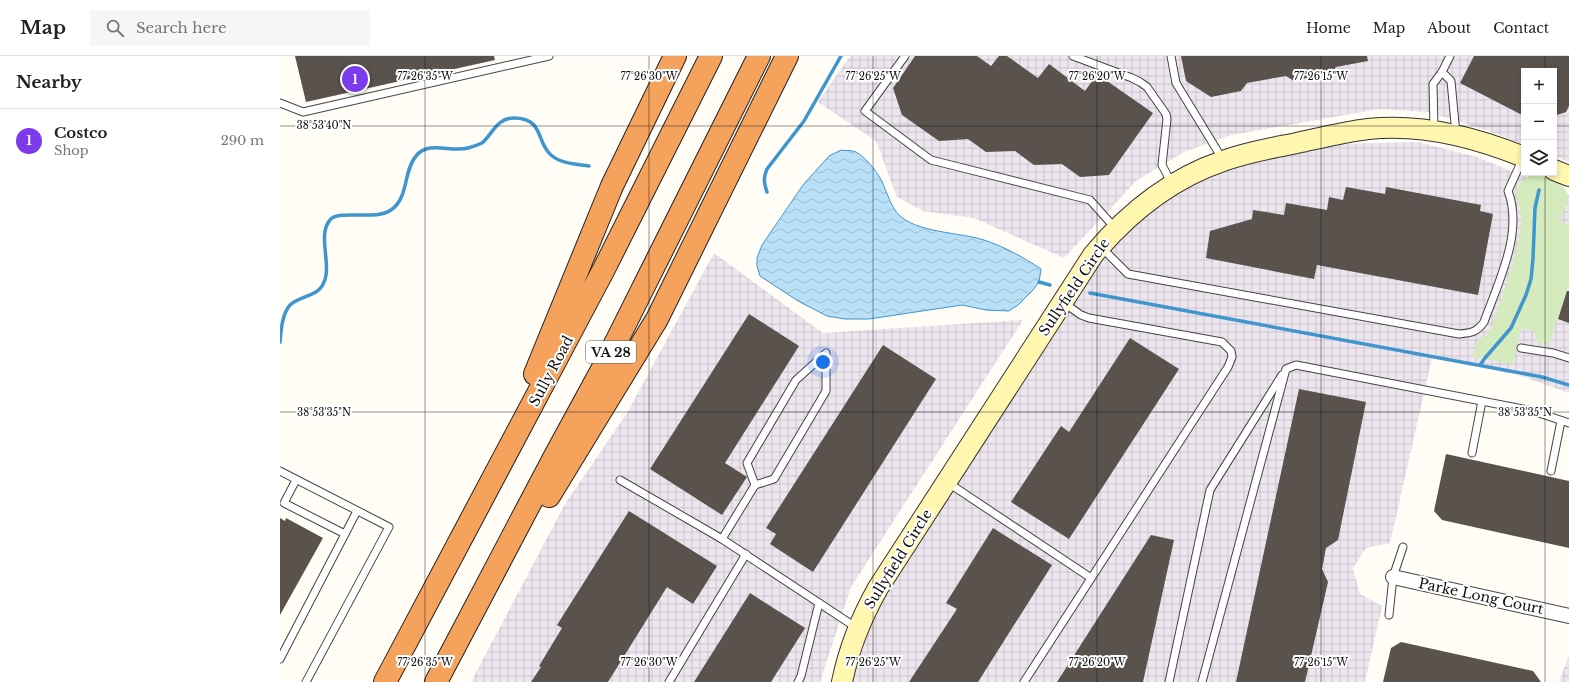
<!DOCTYPE html>
<html lang="en">
<head>
<meta charset="utf-8">
<style>
	body { margin:0; font-family:"Libre Baskerville",serif; background:#f6f6f6; color:#222 }
	.controls { position:absolute; right:12px; top:12px; display:grid; overflow:hidden; border-radius:0px; box-shadow:0 2px 6px #0003 }
	.controls button { width:36px; height:36px; display:grid; place-items:center; padding:0; border:0; border-bottom:1px solid #e0e0e0; background:#fff; color:#222; font:20px sans-serif }
	.you { position:absolute; left:543px; top:306px; width:14px; height:14px; margin:-10px; border:3px solid #fff; border-radius:50%; background:#1a73e8; box-shadow:0 0 0 6px #1a73e833 }
	.badge { display:grid; place-items:center; width:26px; height:26px; border-radius:50%; background:#7c3aed; color:#fff; font-size:13px; font-weight:700 }
	.pin { position:absolute; translate:-50% -50%; border:2px solid #fff; box-shadow:0 1px 4px #0006 }
	.list { margin:0; padding:0; list-style:none }
	h2 { display:flex; justify-content:space-between; align-items:center; height:52px; margin:0; padding:0 16px; font-size:17px }
	h2 small { font-size:13px; font-weight:400; color:#767676 }
	.list li { display:grid; grid-template-columns:26px 1fr auto; gap:12px; align-items:center; box-sizing:border-box; height:64px; padding:0 16px; border-top:1px solid #e0e0e0 }
	.list b { display:block; font-size:15px; white-space:nowrap }
	.list p { margin:0; font-size:13px; white-space:nowrap; color:#767676 }
	.list em { font-size:13px; font-style:normal; color:#767676 }
	.icon { flex:none; width:22px; height:22px; fill:none; stroke:currentColor; stroke-width:2; stroke-linecap:round; stroke-linejoin:round }
	.map { position:relative; flex:none; width:1289px; height:626px; overflow:hidden }
	header { display:flex; align-items:center; gap:24px; box-sizing:border-box; height:56px; padding:0 20px; background:#fff; border-bottom:1px solid #e0e0e0 }
	header strong { font-size:19px }
	nav { display:flex; gap:22px; margin-inline-start:auto; font-size:14px }
	.search { width:280px; height:36px; background:#f6f6f6; display:flex; align-items:center; gap:10px; box-sizing:border-box; padding:0 14px; border-radius:0px; color:#767676; font-size:15px }
	main { display:flex }
	aside { flex:1; background:#fff }
	.map>svg:first-child { display:block }
	.industrial { fill:url(#industrial-grid) }
	.grass { fill:#d5ebbd }
	.water { fill:url(#water-waves); stroke:#3f96cf }
	.lines { fill:none; stroke-linecap:round; stroke-linejoin:round }
	.stream { stroke:#3f96cf; stroke-width:3.5 }
	.building { fill:#5a524d }
	.lane-casing { stroke:#444; stroke-width:9 }
	.street-casing { stroke:#444; stroke-width:16 }
	.secondary-casing { stroke:#333; stroke-width:22 }
	.highway-casing { stroke:#222; stroke-width:24 }
	.lane { stroke:#fff; stroke-width:7 }
	.street { stroke:#fff; stroke-width:14 }
	.secondary { stroke:#fff6b0; stroke-width:20 }
	.highway { stroke:#f5a25d; stroke-width:22 }
	.ticks { fill:none; stroke:#111; stroke-width:1; stroke-opacity:0.45 }
	.labels { text-anchor:middle; dominant-baseline:central; stroke-width:4; stroke-linejoin:round; paint-order:stroke }
	.shield { fill:#fff; stroke:#585858; stroke-width:1 }
	.shield-label { font-size:13px; font-weight:bold; fill:#111 }
	.street-label { font-size:14px; fill:#111; stroke:#fff }
	.ticks-label { font-size:10px; text-anchor:middle; fill:#111; stroke:#fff; stroke-width:4; stroke-linejoin:round; paint-order:stroke }
</style>
</head>
<body>
<header>
<strong>Map</strong>
<div class="search"><svg class="icon" aria-label="search" viewBox="0 0 24 24"><circle cx="10" cy="10" r="6"/><path d="M15 15l6 6"/></svg>Search here</div>
<nav><a>Home</a><a>Map</a><a>About</a><a>Contact</a></nav>
</header>
<main>
<aside>
<h2>Nearby<small></small></h2>
<ul class="list">
<li><span class="badge">1</span><div><b>Costco</b><p>Shop</p></div><em>290 m</em></li>
</ul>
</aside>
<div class="map">
<svg width="1289" height="626" viewBox="0 0 1289 626">
	<defs>
		<pattern id="industrial-grid" width="8" height="8" patternUnits="userSpaceOnUse"><rect width="8" height="8" fill="#eee6ef"/><path d="M0 4h8M4 0v8" fill="none" stroke="#cbc4cc"/></pattern>
		<pattern id="water-waves" width="16" height="10" patternUnits="userSpaceOnUse"><rect width="16" height="10" fill="#b9e0f7"/><path d="M0 5q4-4 8 0t8 0" fill="none" stroke="#9ebfd3"/></pattern>
	</defs>
	<rect width="100%" height="100%" fill="#fffdf5"/>
	<g class="industrial">
		<polygon points="570,0 1289,0 1289,106 1274,100 1274,15 1244,15 1244,89 1209,75 1148,56 1099,53 951,79 904,96 856,125 784,202 694,162 643,155 617,141 596,85 538,46"/>
		<polygon points="1138,86 1197,101 1289,139 1289,337 1238,319 1152,302 1110,487 1086,492 1073,512 1080,538 1102,550 1085,626 571,626 602,539 817,207 857,166 904,133 960,110 1060,88"/>
		<polygon points="434,197 543,277 743,264 571,531 540,626 191,626 285,448 347,357"/>
		<polygon points="1289,599 1289,626 1279,626"/>
	</g>
	<path class="grass" d="M1255,118C1266,122 1289,127 1288,142C1288,149 1282,158 1279,165L1289,169V228L1269,289L1255,285V275L1241,272L1233,308L1192,301L1200,282L1206,280L1211,273C1221,241 1235,208 1240,175C1242,167 1241,156 1239,148C1237,142 1234,139 1237,133C1239,126 1249,119 1255,118Z"/>
	<path class="water" d="M561,94C565,95 569,94 573,95C583,97 600,119 603,128C607,137 611,150 618,158C636,177 679,176 704,184C725,191 743,201 761,213L759,226L753,234L738,249L729,255L706,254L682,249L589,263H565L547,260L518,245L480,220L477,210V202L482,189L523,129L549,100Z"/>
	<g class="lines">
		<g class="stream">
			<path d="M487,136C484,127 483,122 487,113L524,65L561,0"/>
			<polyline points="759,226 770,229"/>
			<polyline points="810,237 1262,321 1289,329"/>
			<path d="M0,286C1,275 2,258 10,249C20,239 39,241 44,226C52,208 37,179 50,164C59,153 96,165 111,154C129,142 123,115 136,100C149,84 171,97 188,92C192,91 198,89 202,87C213,78 216,62 234,62C264,62 256,86 271,99C281,108 297,108 309,110"/>
			<polyline points="1200,309 1205,302 1231,272 1246,239 1251,223 1253,203 1255,152 1259,134"/>
		</g>
	</g>
	<g class="building">
		<polygon points="15,0 214,0 215,4 26,46"/>
		<polygon points="635,0 697,0 711,10 719,0 727,0 758,22 769,8 805,35 817,18 873,57 829,119 800,121 782,108 754,109 735,95 706,96 688,83 659,85 622,59 613,32"/>
		<polygon points="901,0 1087,0 1088,5 1056,11 1052,16 1014,25 1006,20 967,27 961,35 931,41 906,25"/>
		<polygon points="1194,0 1289,0 1289,50 1286,56 1274,60 1274,15 1244,15 1244,60 1180,27"/>
		<polygon points="1066,131 1105,138 1106,131 1201,149 1200,155 1213,158 1198,239 1037,209 1034,223 926,202 930,175 972,163 973,154 1004,159 1006,147 1047,154 1049,141 1063,144"/>
		<polygon points="1287,235 1289,235 1289,267 1278,263"/>
		<polygon points="469,258 519,290 445,407 467,421 442,459 370,413"/>
		<polygon points="850,282 899,313 789,483 731,446 781,370 789,376"/>
		<polygon points="603,289 656,323 533,516 490,488 496,478 486,472"/>
		<polygon points="1019,333 1086,346 1058,484 1046,492 1042,513 1048,526 1025,626 956,626"/>
		<polygon points="1166,398 1289,425 1289,492 1162,464 1154,455"/>
		<polygon points="349,455 437,510 413,548 387,531 328,626 251,626 261,611 259,610 282,572 277,569"/>
		<polygon points="0,462 5,465 6,462 43,482 0,559"/>
		<polygon points="713,472 772,509 698,626 629,626 677,553 666,547"/>
		<polygon points="871,479 894,484 863,626 777,626"/>
		<polygon points="470,537 525,572 491,626 414,626"/>
		<polygon points="1121,586 1253,615 1261,626 1103,626 1111,592"/>
	</g>
	<g class="lines">
		<g class="lane-casing">
			<g id="lane">
				<polyline points="625,0 585,55 651,104 810,144 835,172"/>
				<polyline points="793,0 852,22 860,26 867,31 886,58 887,63 882,109 892,128"/>
				<polyline points="891,0 896,27 943,104"/>
				<polyline points="1162,16 1171,25 1176,78"/>
				<polyline points="0,47 23,56 269,0"/>
				<polyline points="1154,73 1153,28 1162,16 1170,0"/>
				<path d="M822,192L848,218L1179,278C1191,277 1197,276 1204,266C1218,227 1244,176 1228,135L1243,102"/>
				<polyline points="1241,292 1273,297 1289,302"/>
				<polyline points="1192,397 1202,345"/>
				<polyline points="0,415 109,471 26,626"/>
				<polyline points="1271,415 1281,365"/>
				<polyline points="16,424 4,447 65,478"/>
				<polyline points="340,424 442,483"/>
				<polyline points="667,426 811,522"/>
				<polyline points="475,429 467,407 516,324 546,297 546,335 494,423 475,429 442,483 577,572"/>
				<polyline points="1109,559 1113,521 1123,491"/>
				<polyline points="0,603 77,455"/>
				<polyline points="389,626 466,498"/>
				<polyline points="518,626 521,620 539,547"/>
				<polyline points="744,626 948,311 952,301 951,295 942,286 809,262 801,259 784,247"/>
				<polyline points="889,626 930,434 1002,319"/>
				<polyline points="922,626 1006,313 1016,309 1253,355 1289,367"/>
			</g>
		</g>
		<g class="street-casing">
			<polyline id="street" points="1113,521 1289,560"/>
		</g>
		<g class="secondary-casing">
			<g id="secondary">
				<polyline points="1274,114 1289,120"/>
				<path d="M562,626C569,592 581,562 598,532L813,199C848,157 890,123 943,105C967,96 992,92 1017,87C1040,82 1064,76 1088,73C1142,67 1195,81 1244,101"/>
			</g>
		</g>
		<g class="highway-casing">
			<g id="highway">
				<polyline points="255,318 332,130 395,0"/>
				<polyline points="269,440 377,263 507,0"/>
				<polyline points="105,626 324,213 431,0"/>
				<polyline points="156,626 276,398 324,310 479,0"/>
			</g>
		</g>
		<use href="#lane" class="lane"/>
		<use href="#street" class="street"/>
		<use href="#secondary" class="secondary"/>
		<use href="#highway" class="highway"/>
	</g>
	<path class="ticks" d="M145,0V626M369,0V626M593,0V626M817,0V626M1041,0V626M1265,0V15M0,70H1244M1274,70H1289M1265,117V626M0,356H1289"/>
	<g class="labels">
		<rect class="shield" x="306" y="285" width="50" height="22" rx="3"/>
		<g class="shield-label">
			<text x="331" y="296">VA 28</text>
		</g>
		<g class="street-label">
			<text transform="translate(794 231) rotate(-56)">Sullyfield Circle</text>
			<text transform="translate(271 315) rotate(-62)">Sully Road</text>
			<text transform="translate(618 503) rotate(-58)">Sullyfield Circle</text>
			<text transform="translate(1201 540) rotate(12)">Parke Long Court</text>
		</g>
	</g>
	<g class="ticks-label">
		<text x="145" y="24">77°26'35"W</text>
		<text x="369" y="24">77°26'30"W</text>
		<text x="593" y="24">77°26'25"W</text>
		<text x="817" y="24">77°26'20"W</text>
		<text x="1041" y="24">77°26'15"W</text>
		<text x="44" y="73">38°53'40"N</text>
		<text x="44" y="360">38°53'35"N</text>
		<text x="1245" y="360">38°53'35"N</text>
		<text x="145" y="610">77°26'35"W</text>
		<text x="369" y="610">77°26'30"W</text>
		<text x="593" y="610">77°26'25"W</text>
		<text x="817" y="610">77°26'20"W</text>
		<text x="1041" y="610">77°26'15"W</text>
	</g>
</svg>
<div class="controls">
<button>+</button>
<button>−</button>
<button><svg class="icon" aria-label="layers" viewBox="0 0 24 24"><path d="M12 4l9 5-9 5-9-5zM3 14l9 5 9-5"/></svg></button>
</div>
<div class="you"></div>
<div class="pin badge" style="left:75px;top:23px">1</div>
</div>
</main>
</body>
</html>
